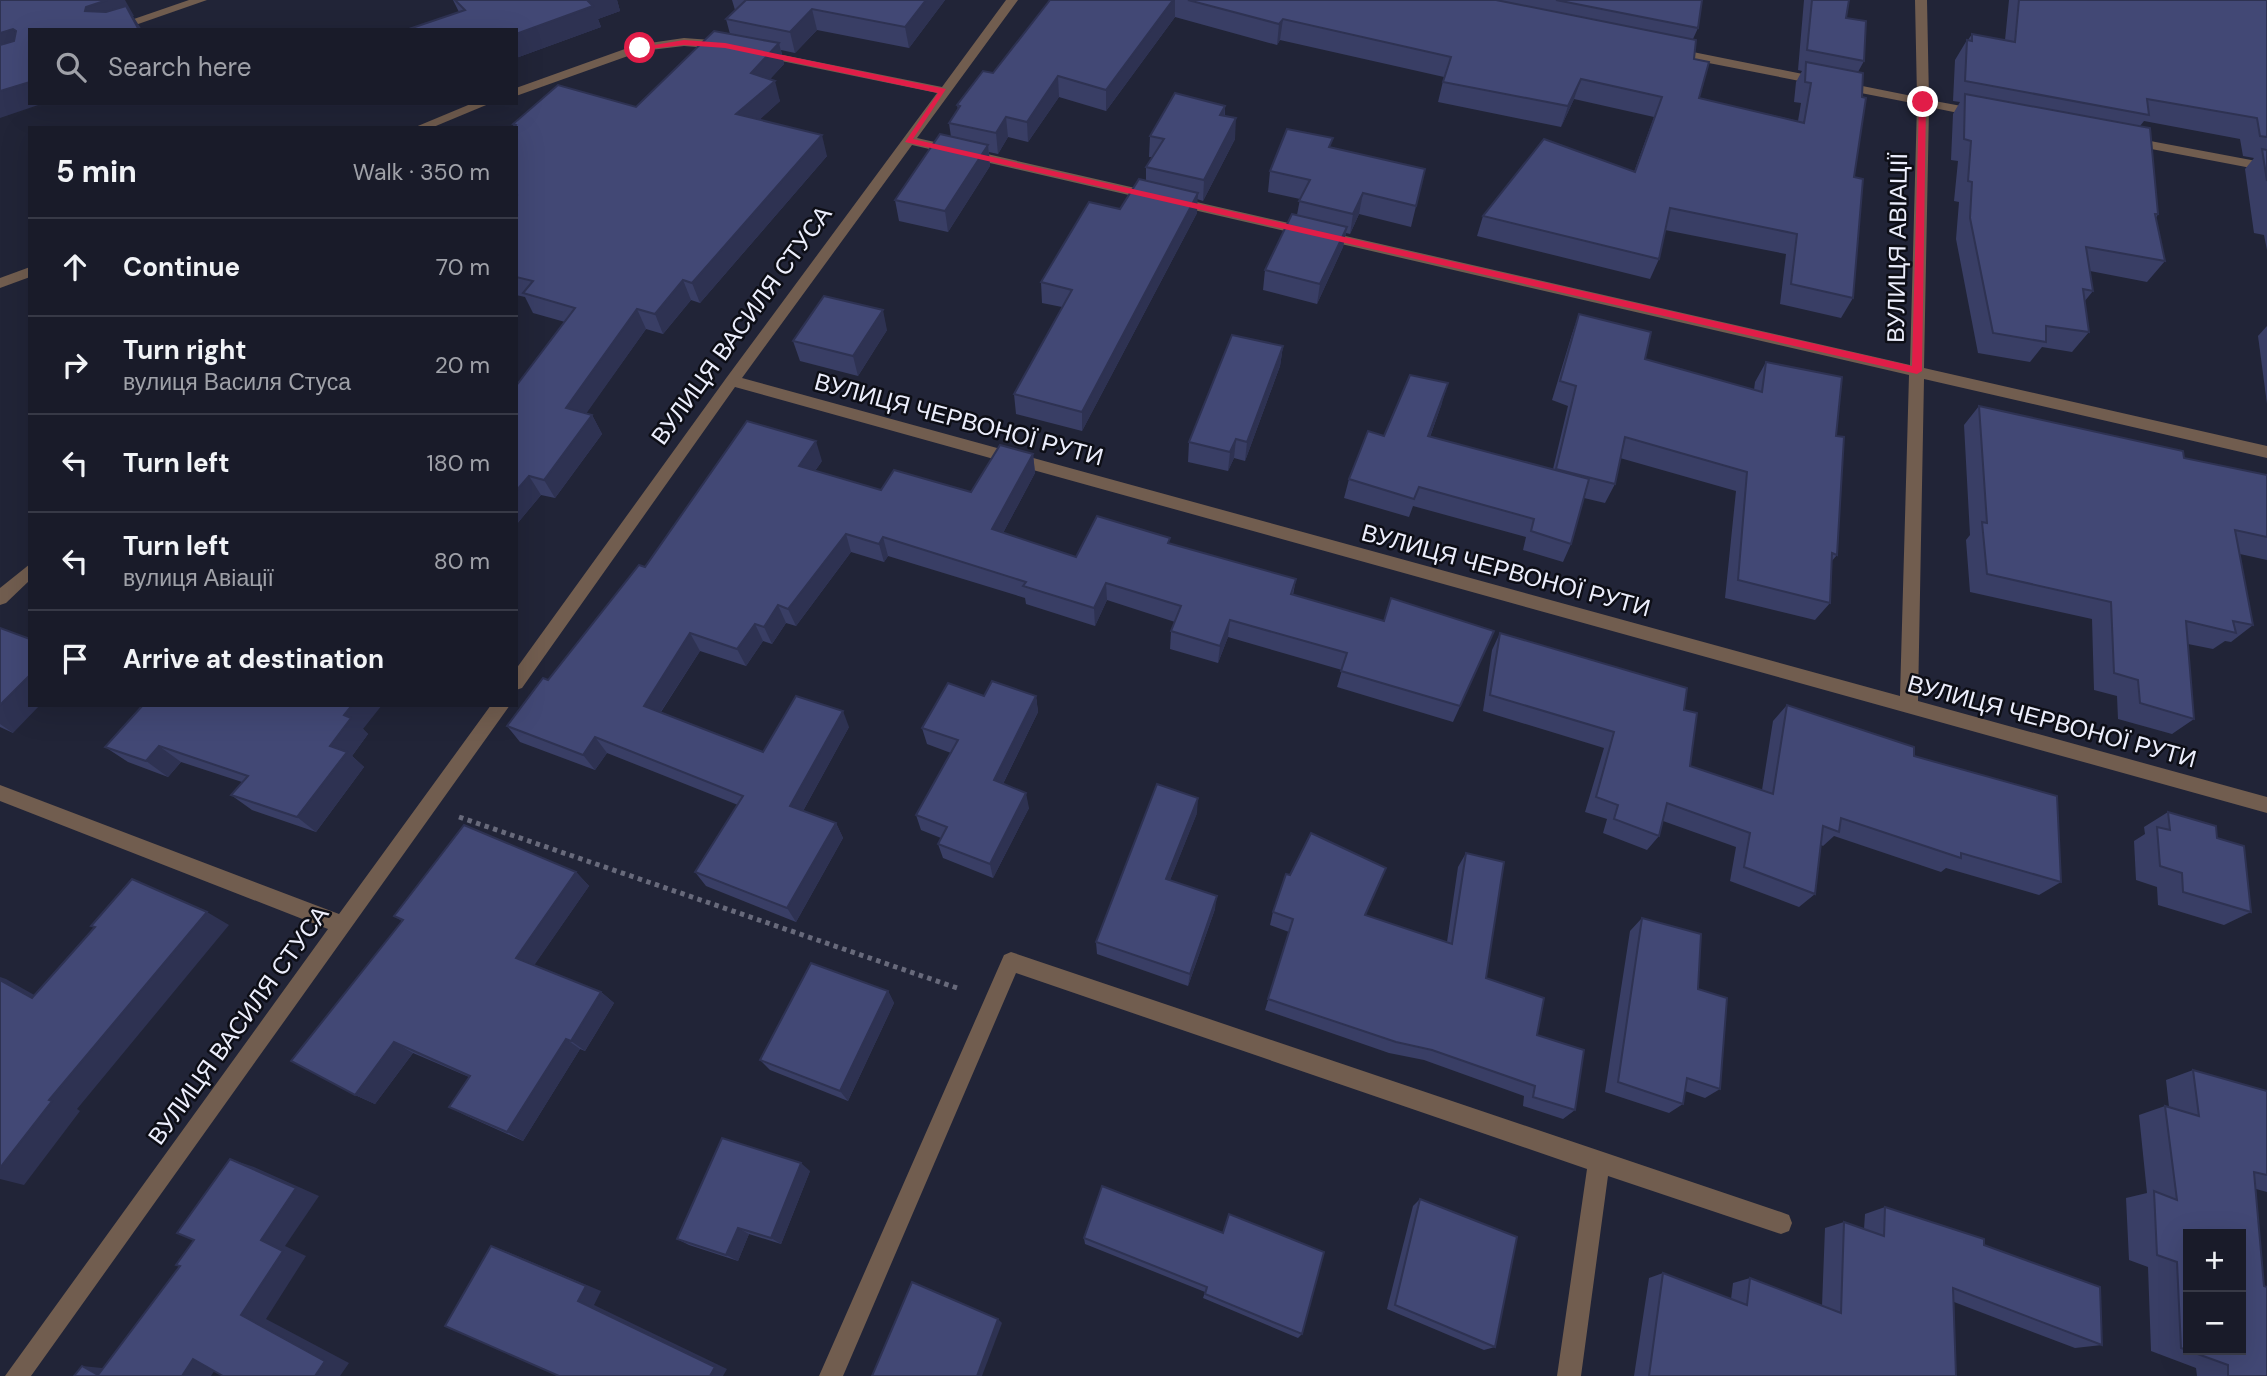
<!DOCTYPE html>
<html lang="en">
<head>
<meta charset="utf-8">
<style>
	body { margin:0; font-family:"DM Sans",sans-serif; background:#262835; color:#f1f3f6 }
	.controls { position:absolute; right:21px; bottom:21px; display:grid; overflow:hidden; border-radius:0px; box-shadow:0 7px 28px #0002 }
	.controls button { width:63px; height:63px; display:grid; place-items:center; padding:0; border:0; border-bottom:2px solid #373946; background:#191b29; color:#f1f3f6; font:35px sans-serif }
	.stop { position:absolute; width:21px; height:21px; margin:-16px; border:5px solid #e11d48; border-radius:50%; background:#fff }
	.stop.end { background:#e11d48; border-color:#fff; box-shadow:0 2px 7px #0008 }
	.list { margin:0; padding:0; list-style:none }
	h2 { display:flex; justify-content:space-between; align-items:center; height:91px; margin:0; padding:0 28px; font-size:30px }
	h2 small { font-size:23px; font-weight:400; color:#9fa1a8 }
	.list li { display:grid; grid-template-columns:46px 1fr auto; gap:21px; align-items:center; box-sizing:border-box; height:98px; padding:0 28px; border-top:2px solid #373946 }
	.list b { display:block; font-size:26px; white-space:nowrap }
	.list p { margin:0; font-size:23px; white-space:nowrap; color:#9fa1a8 }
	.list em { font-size:23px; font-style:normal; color:#9fa1a8 }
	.icon { flex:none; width:38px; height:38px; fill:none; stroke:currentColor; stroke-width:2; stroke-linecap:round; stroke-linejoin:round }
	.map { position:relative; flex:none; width:2267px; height:1376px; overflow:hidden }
	.search { position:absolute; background:#191b29; box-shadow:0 7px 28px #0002; left:28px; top:28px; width:490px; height:77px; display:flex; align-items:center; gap:18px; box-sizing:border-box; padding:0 24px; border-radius:0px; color:#9fa1a8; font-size:26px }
	.panel { position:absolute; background:#191b29; box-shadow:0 7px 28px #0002; left:28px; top:126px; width:490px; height:581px; border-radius:0px }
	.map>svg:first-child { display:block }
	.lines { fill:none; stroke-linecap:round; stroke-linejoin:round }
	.path { stroke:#686a7b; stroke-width:5; stroke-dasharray:4.5 4.5; stroke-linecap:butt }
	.minor { fill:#715d4f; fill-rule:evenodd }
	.wall { fill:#393e65 }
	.shaded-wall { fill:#2e3252 }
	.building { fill:#424875; stroke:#2e3252; stroke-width:2; fill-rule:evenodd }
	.route { fill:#e11d48 }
	.labels { text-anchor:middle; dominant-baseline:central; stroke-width:5; stroke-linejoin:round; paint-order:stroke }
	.street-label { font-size:24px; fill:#eceefc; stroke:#0d0e16 }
</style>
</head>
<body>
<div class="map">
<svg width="2267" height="1376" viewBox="0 0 2267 1376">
	<rect width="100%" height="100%" fill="#212437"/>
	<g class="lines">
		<polyline class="path" points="459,817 960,989"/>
		<g class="minor">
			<polygon points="189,0 207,0 121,30 102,30"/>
			<path d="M1006,0H1018L917,138L1910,365L1917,104L1673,56L1667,52L1673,48L1917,97L1915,0H1927L1929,100L1978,109L1984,113L1978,117L1929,107L1924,368L2267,446V458L1924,379L1918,701L2267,797V813L735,387L522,688L516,690V669L727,377L937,93L762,57L756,53L758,50L942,87ZM912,145L1909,375L1900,696L742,378Z"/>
			<polygon points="684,38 724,41 730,45 724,49 684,46 642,51 516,96 516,88 636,45"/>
			<polygon points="473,103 491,103 431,128 413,128"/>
			<polygon points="2129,137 2267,163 2267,171 2125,144 2123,141"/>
			<polygon points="30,267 30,277 0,288 0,278"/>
			<polygon points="30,564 30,580 6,603 0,605 0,588"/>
			<polygon points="491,705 510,705 31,1376 5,1376 328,929 0,801 0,785 339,914"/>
			<polygon points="1011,952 1781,1212 1789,1215 1792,1223 1789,1231 1781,1234 1608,1176 1581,1376 1557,1376 1587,1169 1016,973 843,1376 819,1376 1004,955"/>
		</g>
	</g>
	<g class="wall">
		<polygon points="453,0 617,0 620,11 598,19 601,27 516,58 516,30 459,12"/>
		<polygon points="732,0 945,0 909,48 817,30 795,53 781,50 784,64 770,79 780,101 759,120 827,156 700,303 691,300 663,334 646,329 586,413 592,415 602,434 555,498 541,495 516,525 565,322 533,313 525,297 516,295 516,128 514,127 513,124 636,107 730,34 726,19 735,10"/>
		<polygon points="1050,0 1702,0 1698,28 1693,39 1694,59 1699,98 1798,121 1801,103 1794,102 1796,82 1802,71 1798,70 1804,0 1849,0 1846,18 1864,61 1858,72 1854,177 1853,298 1841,318 1780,304 1786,254 1665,230 1659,259 1650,279 1477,236 1483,216 1634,172 1654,117 1574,99 1561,127 1438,102 1444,77 1280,40 1277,45 1175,17 1106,111 1059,97 1028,142 1008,137 998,154 989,152 990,166 948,232 899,221 895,200 951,137 949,123 958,109 957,105 993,73"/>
		<polygon points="2009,0 2267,0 2267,250 2264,235 2254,233 2245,169 2254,158 2243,156 2240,139 2144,121 2140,126 2158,214 2156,218 2165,261 2147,282 2090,271 2093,291 2084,302 2089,332 2072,352 2042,347 2030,362 1978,353 1956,239 1959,202 1954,201 1958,161 1951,160 1953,114 1960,102 1953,101 1955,60 1967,40 1968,40 1972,34 2005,40"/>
		<polygon points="1225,106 1225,116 1235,139 1203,201 1197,199 1197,213 1082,431 1016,414 1014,394 1062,307 1042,303 1041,282 1120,209 1146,181 1146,167 1152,157 1149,157 1150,136"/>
		<polygon points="1331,147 1425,169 1411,227 1359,214 1350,234 1346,233 1343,247 1317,304 1263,290 1265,270 1297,215 1300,199 1268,192 1270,171"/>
		<polygon points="1579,314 1645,359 1754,390 1755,382 1766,362 1836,436 1837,555 1831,562 1830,603 1815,620 1725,598 1736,491 1620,458 1615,484 1605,503 1584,498 1571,544 1563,562 1523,550 1526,537 1413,506 1409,517 1344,498 1349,479 1384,436 1442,403 1430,437 1553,469 1568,406 1552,400 1572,334"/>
		<polygon points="2267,326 2267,404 2258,336"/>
		<polygon points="887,330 858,376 800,361 793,341"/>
		<polygon points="1283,346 1280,366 1245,461 1234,458 1228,471 1188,462 1189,442"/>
		<polygon points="1979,406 2184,458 2267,475 2267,560 2240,554 2253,625 2231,642 2225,641 2213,649 2188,644 2194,719 2172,734 2118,719 2117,696 2094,690 2092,619 1970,592 1966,540 1970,535 1964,425"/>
		<polygon points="1033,454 1035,473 1003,533 1076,557 1170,544 1296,579 1293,595 1384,621 1494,631 1453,722 1337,687 1342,670 1228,637 1218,663 1170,649 1171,631 1175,622 1107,600 1095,626 1026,604 1025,598 888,556 884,562 851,552 796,626 786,623 772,644 763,641 746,666 700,651 661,712 763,752 849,727 803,811 836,823 843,838 796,922 706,886 695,872 738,805 607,753 595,770 520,742 507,726 548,680 645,567 822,461 815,471 881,490 971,492"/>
		<polygon points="0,628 13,733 0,727"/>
		<polygon points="1500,633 1684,710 1690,766 1762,790 1773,721 1787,705 1914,756 2061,882 2039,895 1946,868 1941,872 1834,836 1823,846 1821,845 1815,894 1799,907 1730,881 1736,847 1663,821 1659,836 1647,850 1603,833 1607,819 1585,812 1604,748 1483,711 1492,650"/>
		<polygon points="984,696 1036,696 1038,712 1003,784 1029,808 993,878 943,858 938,844 941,838 921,830 916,815 951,753 927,744 922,728"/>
		<polygon points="363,729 368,734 352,756 364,767 316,832 252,810 231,795 242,782 181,762 168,777 128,762 105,747"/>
		<polygon points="2168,812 2217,838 2251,912 2224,925 2158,905 2157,887 2136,880 2134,841 2145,834 2144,827"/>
		<polygon points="1197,813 1170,880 1215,909 1188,986 1097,954 1096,942"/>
		<polygon points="1466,853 1486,978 1537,1035 1575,1110 1563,1119 1523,1106 1524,1096 1424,1060 1389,1053 1265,1010 1289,932 1270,925 1273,912 1365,915 1447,942 1458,867"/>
		<polygon points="576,872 589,886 534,965 601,992 614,1003 585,1051 580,1049 523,1141 467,1116 449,1107 469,1077 413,1053 375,1104 355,1095 402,921 394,916"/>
		<polygon points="1642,918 1698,989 1720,1089 1705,1098 1685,1091 1683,1104 1669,1113 1605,1092 1630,931"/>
		<polygon points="888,991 894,1003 848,1101 770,1070 760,1060"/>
		<polygon points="2193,1070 2267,1091 2267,1192 2256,1189 2267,1376 2197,1376 2196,1368 2151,1351 2148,1267 2129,1260 2126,1198 2147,1193 2139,1115 2165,1106 2169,1107 2166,1080"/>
		<polygon points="810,1171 781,1244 749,1234 738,1261 689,1245 677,1239"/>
		<polygon points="1420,1199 1495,1347 1484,1350 1387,1309 1413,1206"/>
		<polygon points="1885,1207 1984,1245 2102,1345 2075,1348 1954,1302 1956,1376 1634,1376 1649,1278 1663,1273 1731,1299 1733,1283 1750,1278 1822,1306 1825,1228 1844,1222 1864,1229 1865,1214"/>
		<polygon points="1229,1214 1302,1334 1298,1338 1203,1298 1205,1292 1085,1244 1084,1238 1223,1233"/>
	</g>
	<g class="shaded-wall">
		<polygon points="107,0 125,0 134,16 133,16 142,30 139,30 85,11 86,7"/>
		<polygon points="587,0 617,0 620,11 598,19 601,27 516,58 516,34"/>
		<polygon points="926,0 945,0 909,48 905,27"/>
		<polygon points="1173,0 1175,0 1175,17 1106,111 1106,90"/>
		<polygon points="812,9 817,30 795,53 790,32"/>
		<polygon points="1283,19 1280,40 1277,45 1279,24"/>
		<polygon points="13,29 29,49 0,58 0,33"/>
		<polygon points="779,43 784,64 757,93 751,73"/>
		<polygon points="1058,76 1059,97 1028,142 1027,122"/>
		<polygon points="1581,79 1574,99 1561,127 1568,106"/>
		<polygon points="775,81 780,101 743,135 736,114"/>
		<polygon points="30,82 30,103 44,103 0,118 0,91"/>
		<polygon points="1225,106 1224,127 1220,115"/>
		<polygon points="1006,117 1008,137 998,154 996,133"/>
		<polygon points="1236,118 1235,139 1203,201 1204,180"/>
		<polygon points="822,135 827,156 700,303 692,283"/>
		<polygon points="988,145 990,166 948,232 945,211"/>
		<polygon points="1198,193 1197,213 1082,431 1082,412"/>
		<polygon points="1363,193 1359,214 1350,234 1353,214"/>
		<polygon points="1347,227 1343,247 1317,304 1320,284"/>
		<polygon points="683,280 691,300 663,334 655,314"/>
		<polygon points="637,309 646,329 576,428 566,408"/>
		<polygon points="883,310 887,330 858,376 853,356"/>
		<polygon points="1283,346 1280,366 1245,461 1247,442"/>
		<polygon points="1448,383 1442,403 1423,456 1428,436"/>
		<polygon points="592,415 602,434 555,498 544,480"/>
		<polygon points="1236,439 1234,458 1228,471 1230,452"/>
		<polygon points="816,441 822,461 805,485 799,466"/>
		<polygon points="1033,454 1035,473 995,548 992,529"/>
		<polygon points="529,476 541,495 516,525 516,491"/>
		<polygon points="846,534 851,552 796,626 788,609"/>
		<polygon points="883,537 888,556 884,562 879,544"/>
		<polygon points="1106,583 1107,600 1095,626 1094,608"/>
		<polygon points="778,605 786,623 772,644 764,627"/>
		<polygon points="1230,620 1228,637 1218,663 1220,646"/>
		<polygon points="755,624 763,641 746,666 737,649"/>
		<polygon points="690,633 700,651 654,722 644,706"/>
		<polygon points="30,675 30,705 40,705 13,733 0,724 0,705"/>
		<polygon points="1036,696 1038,712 997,796 994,780"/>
		<polygon points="352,705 382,705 363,729 368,734 352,756 364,767 316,832 297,817 344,715"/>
		<polygon points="843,711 849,727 798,820 790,806"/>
		<polygon points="595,737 607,753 595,770 583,755"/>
		<polygon points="159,746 181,762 168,777 146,761"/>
		<polygon points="1026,793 1029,808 993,878 990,864"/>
		<polygon points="1198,798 1197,813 1165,893 1166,879"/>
		<polygon points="836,823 843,838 796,922 787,908"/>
		<polygon points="576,872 589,886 531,970 516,958"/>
		<polygon points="1217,896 1215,909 1188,986 1190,974"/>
		<polygon points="207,912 229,925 77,1109 80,1111 24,1185 0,1179 0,1168 49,1100"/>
		<polygon points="0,977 6,979 59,1009 32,998 0,980"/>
		<polygon points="888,991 894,1003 848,1101 840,1091"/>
		<polygon points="601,992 614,1003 585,1051 571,1041"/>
		<polygon points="566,1039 580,1049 523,1141 507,1132"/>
		<polygon points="394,1042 413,1053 375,1104 355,1095"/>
		<polygon points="230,1159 254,1167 319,1196 285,1246 306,1256 266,1319 349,1363 340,1376 315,1376 241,1315 261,1240"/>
		<polygon points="801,1163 810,1171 781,1244 771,1238"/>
		<polygon points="738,1228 749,1234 738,1261 726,1255"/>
		<polygon points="491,1246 508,1252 601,1291 594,1305 727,1369 723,1376 710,1376 578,1301"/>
		<polygon points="998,1319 1002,1323 982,1376 977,1376"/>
		<polygon points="193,1359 220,1362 211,1376 182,1376"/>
		<polygon points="82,1366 112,1369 98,1375"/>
	</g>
	<g class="building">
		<polygon points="0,0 107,0 86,7 85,11 106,12 126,6 139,30 30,30 30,82 0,91 0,45 14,41 16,31 13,29 0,33"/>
		<polygon points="455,0 587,0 593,6 516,34 516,30 406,30 465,10"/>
		<polygon points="746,0 926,0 905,27 812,9 790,32 726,19"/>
		<polygon points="1050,0 1173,0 1106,90 1058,76 1027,122 1006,117 996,133 949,123 960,106 957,105 983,71 993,73"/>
		<polygon points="1188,0 1496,0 1696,40 1694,59 1709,62 1699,98 1804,123 1811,83 1805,82 1806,62 1863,73 1862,97 1866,98 1854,177 1863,179 1853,298 1791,284 1797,234 1670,208 1659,259 1483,216 1544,139 1635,172 1662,97 1581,79 1568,106 1443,82 1451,57 1283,19 1279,24"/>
		<polygon points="1556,0 1702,0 1698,28"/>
		<polygon points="1812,0 1849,0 1846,18 1866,21 1864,61 1807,50"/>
		<polygon points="2019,0 2267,0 2267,137 2260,136 2257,118 2147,99 2149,115 1965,81 1967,40 1972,41 1972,34 2015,42"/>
		<polygon points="714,31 779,43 751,73 775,81 736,114 822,135 692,283 683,280 655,314 637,309 566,408 592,415 544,480 529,476 516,491 516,386 575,308 523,293 533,281 516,277 516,196 517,195 516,194 516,128 514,128 516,125 513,124 558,85 636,107"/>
		<polygon points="1175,93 1225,106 1220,115 1236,118 1204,180 1146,167 1164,139 1150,136"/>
		<polygon points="1965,94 2150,128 2158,214 2155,214 2165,261 2086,247 2093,291 2083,289 2089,332 2046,326 2046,342 1993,333 1970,218 1972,182 1968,181 1971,141 1964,139"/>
		<polygon points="1287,129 1333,138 1329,147 1425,169 1416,206 1363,193 1353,214 1299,201 1310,180 1270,171"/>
		<polygon points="940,134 988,145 945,211 895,200"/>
		<polygon points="2262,149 2267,150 2267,181"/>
		<polygon points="1139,179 1198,193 1082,412 1014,394 1072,290 1041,282 1089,202 1120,209"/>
		<polygon points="1292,214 1347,227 1320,284 1265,270"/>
		<polygon points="824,296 883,310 853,356 793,341"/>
		<polygon points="1579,314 1651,332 1645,359 1762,392 1766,362 1842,377 1836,436 1844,437 1837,555 1832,553 1830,603 1738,580 1747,472 1625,437 1615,484 1556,469 1576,386 1560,381"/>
		<polygon points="1232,335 1283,346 1247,442 1236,439 1230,452 1189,442"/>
		<polygon points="1410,375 1448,383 1428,436 1589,479 1571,544 1531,531 1534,519 1419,487 1414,499 1349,479 1368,431 1384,436"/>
		<polygon points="1979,406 2183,451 2184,458 2267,475 2267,537 2235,530 2253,625 2233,621 2236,633 2186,621 2194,719 2140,703 2138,680 2114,673 2111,602 1987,574 1982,522 1987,523"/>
		<polygon points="747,421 816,441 799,466 881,490 894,470 971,492 1000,445 1033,454 992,529 1076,557 1097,516 1170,538 1168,543 1296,579 1291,594 1384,621 1391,598 1494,631 1460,706 1341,671 1347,653 1230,620 1220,646 1171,631 1181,606 1106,583 1094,608 1023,586 1026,582 883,537 879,544 846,534 788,609 778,605 764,627 755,624 737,649 690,633 644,706 763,752 796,696 843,711 790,806 836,823 787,908 695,872 743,796 595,737 583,755 507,726 543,678 548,680 639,565 645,567"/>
		<polygon points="0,628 30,639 30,675 0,705"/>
		<polygon points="1500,633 1687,688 1684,710 1697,713 1690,766 1773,794 1787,705 1914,747 1914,756 2057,796 2061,882 1961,853 1961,858 1841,818 1839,832 1823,826 1815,894 1744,867 1750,833 1667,803 1659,836 1614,819 1618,805 1596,797 1614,732 1490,695"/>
		<polygon points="992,681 1036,696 994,780 1026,793 990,864 938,844 947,827 916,815 958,740 922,728 948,683 984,696"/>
		<polygon points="143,705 352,705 344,715 351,718 330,746 347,752 297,817 231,795 248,776 159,746 146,761 105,747"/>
		<polygon points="1157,784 1198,798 1166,879 1217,896 1190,974 1096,942"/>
		<polygon points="2168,812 2216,826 2217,838 2244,846 2251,912 2183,892 2182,873 2160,866 2157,827 2170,830"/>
		<polygon points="464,825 576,872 516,958 601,992 571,1041 566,1039 507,1132 449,1107 470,1076 394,1042 355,1095 291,1061 403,920 394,916"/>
		<polygon points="1311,833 1386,868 1365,915 1452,944 1466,853 1504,862 1486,978 1544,998 1537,1035 1584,1050 1575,1110 1533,1097 1535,1086 1432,1050 1396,1042 1268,999 1293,919 1273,912 1286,874 1290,875"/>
		<polygon points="132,879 207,912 49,1100 52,1101 0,1168 0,980 32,998 95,927 91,926"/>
		<polygon points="1642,918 1701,934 1698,989 1727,998 1720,1089 1687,1078 1683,1104 1618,1082"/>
		<polygon points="811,963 888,991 840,1091 760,1060"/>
		<path d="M2193,1070L2267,1091V1175L2254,1172L2264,1286L2267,1287V1376H2228V1365L2181,1348L2177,1262L2157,1255L2154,1191L2177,1200L2165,1106L2199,1116ZM2188,1234H2241V1350H2188Z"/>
		<polygon points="722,1138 801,1163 771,1238 738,1228 726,1255 677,1239"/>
		<polygon points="230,1159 296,1188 261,1240 283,1251 241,1315 325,1361 315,1376 223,1376 193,1359 182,1376 74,1376 82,1366 98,1375 180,1266 176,1265 194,1240 177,1233"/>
		<polygon points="1102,1186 1223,1233 1229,1214 1324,1252 1302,1334 1205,1294 1207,1287 1084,1238"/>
		<polygon points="1420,1199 1517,1237 1495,1347 1395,1305"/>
		<polygon points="1885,1207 1984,1239 1984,1245 2100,1287 2102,1345 1953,1288 1956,1376 1649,1376 1663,1273 1747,1305 1750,1278 1841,1313 1844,1222 1884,1236"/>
		<polygon points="491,1246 586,1286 578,1301 715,1367 710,1376 559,1376 445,1326"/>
		<polygon points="912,1282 998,1319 977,1376 872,1376"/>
	</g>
	<polygon class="route" points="684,40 725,43 946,89 913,139 1912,366 1919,102 1926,101 1922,371 1917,374 905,142 938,93 725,48 684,45 640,50 636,48"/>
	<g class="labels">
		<g class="street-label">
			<text transform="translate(1897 248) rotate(-89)">ВУЛИЦЯ АВІАЦІЇ</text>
			<text transform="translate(741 325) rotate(-54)">ВУЛИЦЯ ВАСИЛЯ СТУСА</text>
			<text transform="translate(959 419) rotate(15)">ВУЛИЦЯ ЧЕРВОНОЇ РУТИ</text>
			<text transform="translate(1506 570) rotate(15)">ВУЛИЦЯ ЧЕРВОНОЇ РУТИ</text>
			<text transform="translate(2052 721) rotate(15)">ВУЛИЦЯ ЧЕРВОНОЇ РУТИ</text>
			<text transform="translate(238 1025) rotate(-54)">ВУЛИЦЯ ВАСИЛЯ СТУСА</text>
		</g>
	</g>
</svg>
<div class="controls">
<button>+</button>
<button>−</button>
</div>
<div class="stop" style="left:640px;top:48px"></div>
<div class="stop end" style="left:1923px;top:102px"></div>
<div class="search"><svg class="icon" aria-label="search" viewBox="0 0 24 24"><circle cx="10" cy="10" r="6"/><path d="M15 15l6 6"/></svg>Search here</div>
<section class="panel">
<h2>5 min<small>Walk · 350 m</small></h2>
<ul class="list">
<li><svg class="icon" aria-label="ahead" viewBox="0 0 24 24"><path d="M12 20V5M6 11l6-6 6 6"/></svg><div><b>Continue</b></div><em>70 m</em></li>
<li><svg class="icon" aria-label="right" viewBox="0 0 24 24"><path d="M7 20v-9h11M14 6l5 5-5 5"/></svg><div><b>Turn right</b><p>вулиця Василя Стуса</p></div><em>20 m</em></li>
<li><svg class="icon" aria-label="left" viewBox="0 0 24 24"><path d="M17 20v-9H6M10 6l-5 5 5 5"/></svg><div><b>Turn left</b></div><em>180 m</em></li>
<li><svg class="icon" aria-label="left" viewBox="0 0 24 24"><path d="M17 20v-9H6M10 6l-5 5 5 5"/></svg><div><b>Turn left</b><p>вулиця Авіації</p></div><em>80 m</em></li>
<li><svg class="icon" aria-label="arrive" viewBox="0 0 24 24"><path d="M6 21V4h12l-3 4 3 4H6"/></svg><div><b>Arrive at destination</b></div></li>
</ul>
</section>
</div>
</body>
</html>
